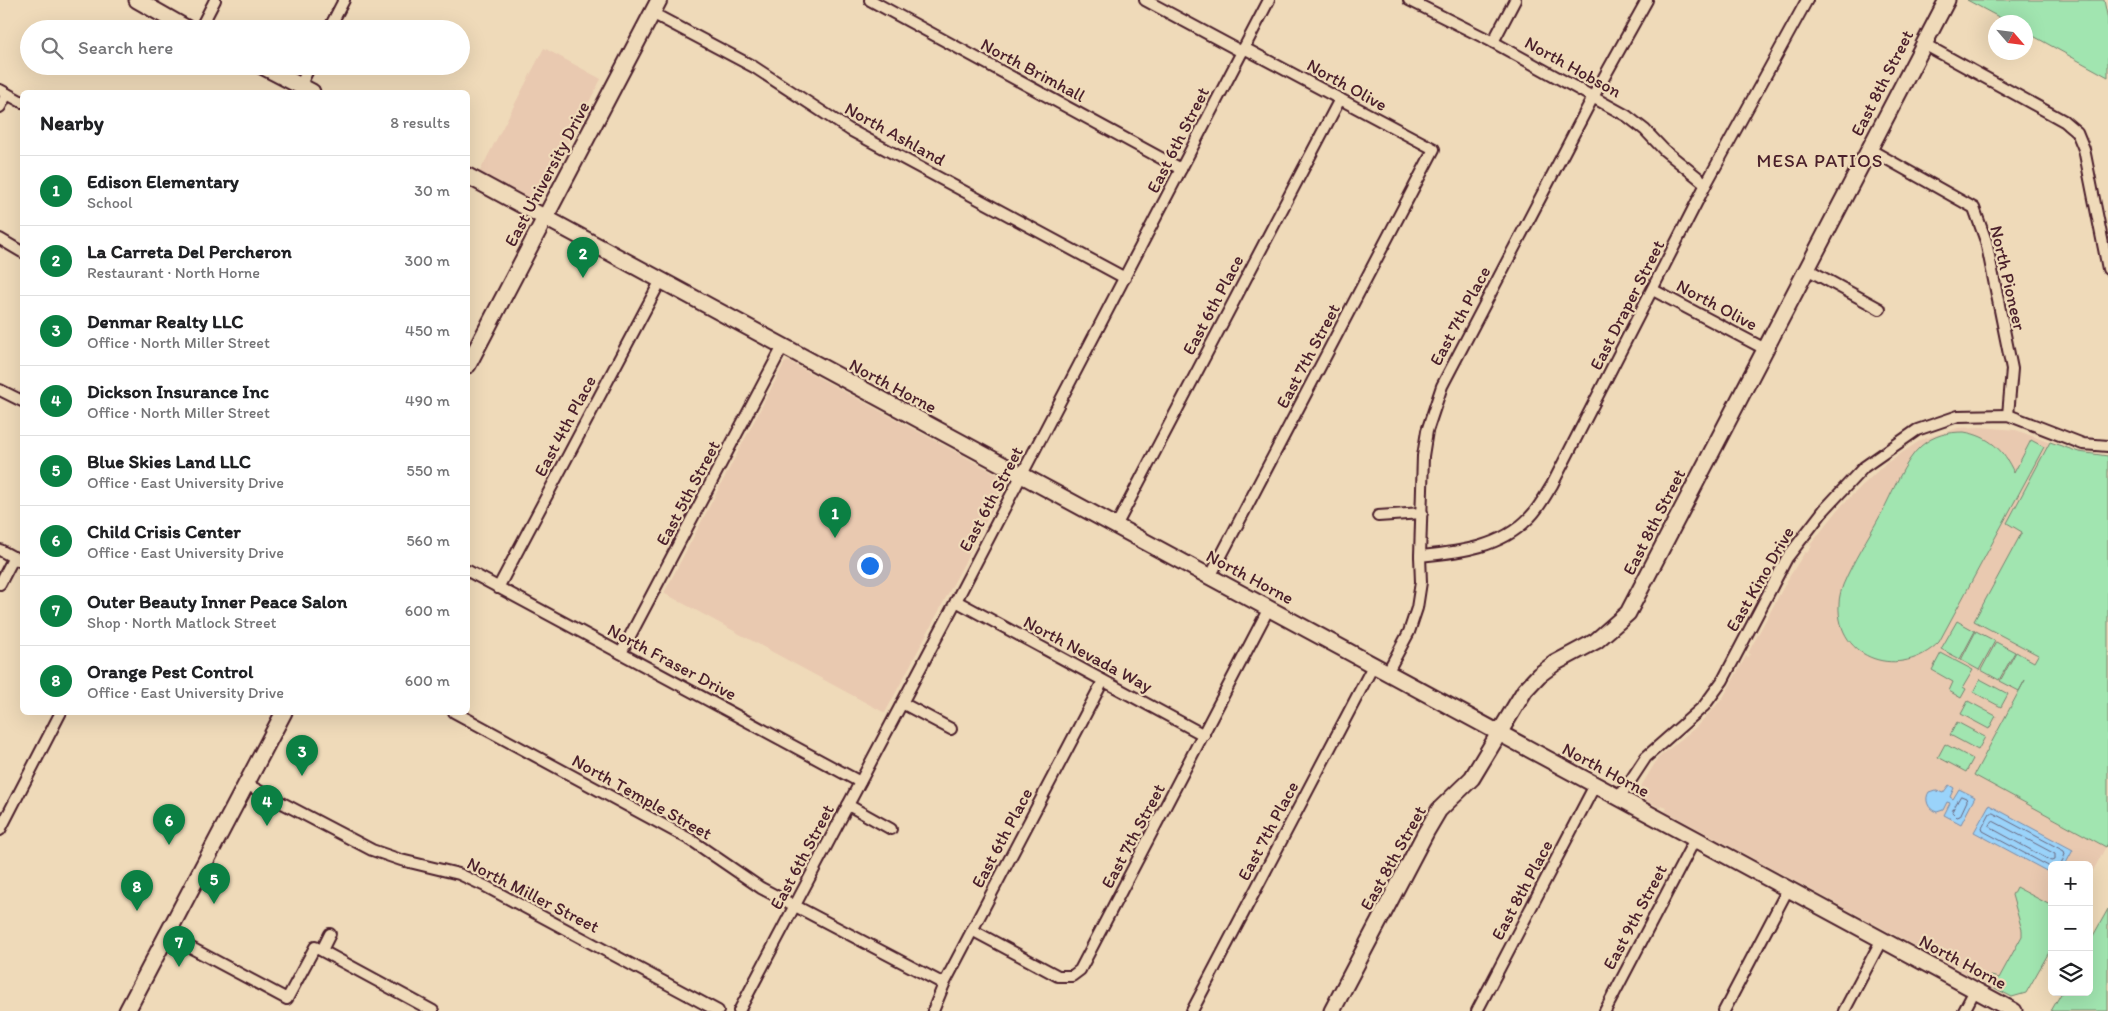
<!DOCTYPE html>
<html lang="en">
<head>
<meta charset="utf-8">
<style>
	body { margin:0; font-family:Itim,sans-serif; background:#f6f6f6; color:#202124 }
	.controls { position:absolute; right:15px; bottom:15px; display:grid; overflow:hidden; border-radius:8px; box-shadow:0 5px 20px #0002 }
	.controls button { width:45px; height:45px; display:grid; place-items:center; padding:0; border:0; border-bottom:1px solid #e0e0e0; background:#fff; color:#202124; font:25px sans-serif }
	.compass { position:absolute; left:1988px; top:15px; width:45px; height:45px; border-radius:50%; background:#fff; box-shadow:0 5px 20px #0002; rotate:118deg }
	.you { position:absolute; left:869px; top:565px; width:18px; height:18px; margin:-12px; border:4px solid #fff; border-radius:50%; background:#1a73e8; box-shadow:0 0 0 8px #1a73e833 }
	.badge { display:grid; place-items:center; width:32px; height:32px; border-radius:50%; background:#0b8043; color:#fff; font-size:16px; font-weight:700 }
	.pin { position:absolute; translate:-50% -41px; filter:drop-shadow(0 1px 2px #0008) }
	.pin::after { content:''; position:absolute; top:26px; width:18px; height:15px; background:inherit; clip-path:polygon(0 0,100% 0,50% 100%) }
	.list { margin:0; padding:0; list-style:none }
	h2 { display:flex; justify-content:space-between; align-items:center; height:65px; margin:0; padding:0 20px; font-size:21px }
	h2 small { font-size:16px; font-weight:400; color:#757577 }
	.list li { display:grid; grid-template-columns:32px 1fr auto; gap:15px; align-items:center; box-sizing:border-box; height:70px; padding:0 20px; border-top:1px solid #e0e0e0 }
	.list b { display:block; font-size:19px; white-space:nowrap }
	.list p { margin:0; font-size:16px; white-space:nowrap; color:#757577 }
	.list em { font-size:16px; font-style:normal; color:#757577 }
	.icon { flex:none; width:28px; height:28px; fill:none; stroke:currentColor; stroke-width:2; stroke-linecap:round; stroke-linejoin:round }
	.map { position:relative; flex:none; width:2108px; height:1011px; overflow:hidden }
	.search { position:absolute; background:#fff; box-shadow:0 5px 20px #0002; left:20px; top:20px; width:450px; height:55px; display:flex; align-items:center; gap:12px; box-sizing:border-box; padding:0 18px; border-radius:28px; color:#757577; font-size:19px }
	.panel { position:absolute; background:#fff; box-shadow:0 5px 20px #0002; left:20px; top:90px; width:450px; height:625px; border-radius:8px }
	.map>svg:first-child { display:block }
	.built { fill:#e9c9b0 }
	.green { fill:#a1e5b0; stroke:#76826e }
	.water { fill:#9ad3fa; stroke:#7a8ba7 }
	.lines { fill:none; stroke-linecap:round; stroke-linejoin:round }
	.shore { stroke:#6a677e; stroke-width:1 }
	.street-casing { stroke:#4a1f2b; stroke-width:14 }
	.secondary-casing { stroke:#4a1f2b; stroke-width:19 }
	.street { stroke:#efdab9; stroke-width:10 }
	.secondary { stroke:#efdab9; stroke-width:15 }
	.labels { text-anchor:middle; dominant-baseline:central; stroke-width:4.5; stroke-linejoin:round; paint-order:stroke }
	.street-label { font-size:18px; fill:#4a1f2b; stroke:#efdab9 }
	.neighbourhood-label { font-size:19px; letter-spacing:1px; fill:#4a1f2b; stroke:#efdab9 }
</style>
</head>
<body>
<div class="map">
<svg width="2108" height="1011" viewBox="0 0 2108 1011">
	<rect width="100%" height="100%" fill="#efdab9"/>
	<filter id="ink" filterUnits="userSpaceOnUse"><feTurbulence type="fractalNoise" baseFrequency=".02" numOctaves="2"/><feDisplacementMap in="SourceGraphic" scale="10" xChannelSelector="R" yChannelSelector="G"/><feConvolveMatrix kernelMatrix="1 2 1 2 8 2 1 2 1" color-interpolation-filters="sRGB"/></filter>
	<g filter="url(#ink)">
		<g class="built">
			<polygon points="544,48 601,79 537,202 479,173"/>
			<polygon points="788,361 1006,479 1007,482 885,713 664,593 785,362"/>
			<polygon points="1981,427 2016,430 2066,449 2108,456 2108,843 2089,878 2089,865 2052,865 2052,947 2026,993 2012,997 1958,969 1959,967 1956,965 1954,967 1925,951 1926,949 1922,947 1921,949 1665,811 1667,808 1662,806 1661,808 1639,797 1637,793 1658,758 1696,727 1723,698 1746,656 1748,657 1750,654 1748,653 1788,579 1805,552 1807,553 1812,546 1810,545 1843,504 1885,464 1921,440 1958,428"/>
		</g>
		<g class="green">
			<polygon points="1967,0 2104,0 2108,20 2108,77 2026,32 2026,22 2008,22"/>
			<path d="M1964,432C1989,436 2004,450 2014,473L2031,440L2044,447L1939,642C1902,680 1836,661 1839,604C1839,597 1841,591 1843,585C1853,561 1868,538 1881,514C1892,494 1904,461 1921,446C1934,435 1948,432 1964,432Z"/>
			<polygon points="2050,442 2079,452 2108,456 2108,843 2106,847 1974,775 2025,680 2019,691 2000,681 2016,652 2034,662 2038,655 1974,621 2022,532 2007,523"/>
			<polygon points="1957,621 1975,631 1960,659 1941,649"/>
			<polygon points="1976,631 1995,641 1979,670 1961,660"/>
			<polygon points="1996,642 2015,652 1999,680 1981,670"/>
			<polygon points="1941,653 1973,670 1963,687 1966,689 1961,698 1949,691 1953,682 1932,670"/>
			<polygon points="1980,679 2008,694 2001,707 1973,692"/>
			<polygon points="1968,701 1996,716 1989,729 1961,714"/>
			<polygon points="1957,722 1985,737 1978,750 1950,735"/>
			<polygon points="1945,744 1973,759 1966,772 1938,757"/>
			<polygon points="2016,887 2052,906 2052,947 2026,993 2012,997 1993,987 1993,986 1989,982 1991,976 1999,978 2022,936 2022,930 2012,895"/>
			<polygon points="2108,909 2108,1011 2051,1011 2062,992 2089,992 2089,943"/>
		</g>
		<g class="water">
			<path d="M1949,785L1954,788L1950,797L1953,799L1959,789L1975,797L1961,824L1944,815L1950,803L1947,802L1943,810L1937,812C1928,810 1924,799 1929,792L1935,790L1943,793Z"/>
			<polygon points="1989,805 2073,850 2065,865 2052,865 2052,874 1974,832"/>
		</g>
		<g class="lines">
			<g class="shore">
				<polygon points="1961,796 1966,798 1967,801 1960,816 1957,817 1952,812"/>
				<polygon points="1993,821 2055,854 2055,860 2051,861 1991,828 1990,826"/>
				<polyline points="2052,868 1983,831 1982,828 1990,813 1993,813 2064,851 2065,854 2061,865"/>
			</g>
			<g class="street-casing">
				<g id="street">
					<polyline points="870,0 1181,169"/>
					<polyline points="1145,0 1242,52"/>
					<polyline points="1409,0 1493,42 1627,116 1645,130 1664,150 1706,184"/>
					<polyline points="652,13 754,67 850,130 1125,278"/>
					<polyline points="200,29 215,0"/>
					<polyline points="329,29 344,0"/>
					<polyline points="1493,42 1515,0"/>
					<polyline points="1924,44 2064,121 2077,132 2084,149 2108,269"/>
					<polyline points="300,86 310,66"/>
					<polyline points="0,90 22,102"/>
					<polyline points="0,107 7,94"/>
					<polyline points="1869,149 1974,208 1986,241 2012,369 2008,415"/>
					<polyline points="0,239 22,252"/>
					<polyline points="1807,269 1880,309"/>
					<polyline points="1653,290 1765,349"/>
					<polyline points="0,390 22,401"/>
					<polyline points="1378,516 1422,513"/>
					<polyline points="1116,526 1340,99"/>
					<polyline points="0,550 22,562"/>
					<path d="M1420,556C1459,552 1501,548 1530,517C1539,508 1545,496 1552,485L1706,184L1807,0"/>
					<polyline points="468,571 860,782"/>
					<polyline points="1210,577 1434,149 1244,48"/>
					<polyline points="0,584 14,557"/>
					<polyline points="498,588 661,280"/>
					<polyline points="956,601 1204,735"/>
					<polyline points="621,653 782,348"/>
					<polyline points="1387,673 1409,632 1417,608 1421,582 1420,556 1423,456 1427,431 1442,386 1593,97 1647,0"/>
					<polyline points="902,703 951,729"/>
					<polyline points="454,712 691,840 761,888 944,984"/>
					<polyline points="246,784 372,850 401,860 459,874 485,886 718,1011"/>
					<polyline points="1619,798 1646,757 1704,706 1723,680 1787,558 1824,510 1864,467 1917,430 1958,416 2008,415 2083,444 2108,446"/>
					<polyline points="848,805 891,829"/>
					<polyline points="0,830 61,712"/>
					<polyline points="972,930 1058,976 1072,976 1080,970 1269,608"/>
					<polyline points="167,935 287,999 315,947 433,1011"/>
					<polyline points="322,950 330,934"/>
					<polyline points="739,1011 956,601 1269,0"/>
					<polyline points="933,1011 944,984 1103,681"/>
					<polyline points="1192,1011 1373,666"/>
					<polyline points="1477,1011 1595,785"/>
					<polyline points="1605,1011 1695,839"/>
					<polyline points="1724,1011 1788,889"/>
					<polyline points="1844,1011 1882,939"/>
					<polyline points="1964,1011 1975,990"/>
				</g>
			</g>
			<g class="secondary-casing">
				<g id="secondary">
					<polyline points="137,0 188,29"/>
					<polyline points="262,66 312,92"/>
					<polyline points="468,176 2014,1011"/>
					<polyline points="468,365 659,0"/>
					<polyline points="127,1011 284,712"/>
					<polyline points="1332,1011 1426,832 1439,810 1472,778 1525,690 1539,675 1555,663 1596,641 1628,613 1947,0"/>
				</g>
			</g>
			<use href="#street" class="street"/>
			<use href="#secondary" class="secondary"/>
		</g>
	</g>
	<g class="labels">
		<g class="street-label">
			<text transform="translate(1573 67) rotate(29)">North Hobson</text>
			<text transform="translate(1033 70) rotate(28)">North Brimhall</text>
			<text transform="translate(1882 83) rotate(-63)">East 8th Street</text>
			<text transform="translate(1347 85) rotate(29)">North Olive</text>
			<text transform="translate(895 134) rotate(29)">North Ashland</text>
			<text transform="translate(1178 140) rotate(-63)">East 6th Street</text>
			<text transform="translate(547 174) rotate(-62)">East University Drive</text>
			<text transform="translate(2008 278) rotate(77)">North Pioneer</text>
			<text transform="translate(1213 305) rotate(-62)">East 6th Place</text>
			<text transform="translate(1627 305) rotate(-63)">East Draper Street</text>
			<text transform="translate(1717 305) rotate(28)">North Olive</text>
			<text transform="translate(1460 316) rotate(-62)">East 7th Place</text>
			<text transform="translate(1308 356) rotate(-62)">East 7th Street</text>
			<text transform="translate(893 386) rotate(28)">North Horne</text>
			<text transform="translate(565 426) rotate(-62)">East 4th Place</text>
			<text transform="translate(688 493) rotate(-62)">East 5th Street</text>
			<text transform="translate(991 499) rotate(-62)">East 6th Street</text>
			<text transform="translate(1654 522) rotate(-63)">East 8th Street</text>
			<text transform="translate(1250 577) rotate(28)">North Horne</text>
			<text transform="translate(1760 579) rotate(-60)">East Kino Drive</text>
			<text transform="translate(1088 654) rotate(28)">North Nevada Way</text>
			<text transform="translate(672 662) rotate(28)">North Fraser Drive</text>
			<text transform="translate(1606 770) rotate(28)">North Horne</text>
			<text transform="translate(642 797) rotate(29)">North Temple Street</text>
			<text transform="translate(1268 831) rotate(-62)">East 7th Place</text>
			<text transform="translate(1133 836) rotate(-62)">East 7th Street</text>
			<text transform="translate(1002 838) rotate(-62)">East 6th Place</text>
			<text transform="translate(802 857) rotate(-62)">East 6th Street</text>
			<text transform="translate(1393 858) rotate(-61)">East 8th Street</text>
			<text transform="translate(1522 890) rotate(-62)">East 8th Place</text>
			<text transform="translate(533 895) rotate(27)">North Miller Street</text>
			<text transform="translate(1635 917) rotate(-62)">East 9th Street</text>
			<text transform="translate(1963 962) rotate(28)">North Horne</text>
		</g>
		<g class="neighbourhood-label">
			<text x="1820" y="160">MESA PATIOS</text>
		</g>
	</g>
</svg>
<div class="controls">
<button>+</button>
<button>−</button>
<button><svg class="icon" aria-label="layers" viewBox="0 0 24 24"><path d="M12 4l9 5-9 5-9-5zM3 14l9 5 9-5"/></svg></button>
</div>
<svg class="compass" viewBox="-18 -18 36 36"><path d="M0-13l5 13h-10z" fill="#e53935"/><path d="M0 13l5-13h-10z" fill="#757577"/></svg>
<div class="you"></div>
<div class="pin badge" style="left:835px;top:538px">1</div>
<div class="pin badge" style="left:583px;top:278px">2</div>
<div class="pin badge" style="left:302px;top:776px">3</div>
<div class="pin badge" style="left:267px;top:826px">4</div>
<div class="pin badge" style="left:214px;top:904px">5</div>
<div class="pin badge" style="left:169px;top:845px">6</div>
<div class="pin badge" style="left:179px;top:967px">7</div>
<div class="pin badge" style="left:137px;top:911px">8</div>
<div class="search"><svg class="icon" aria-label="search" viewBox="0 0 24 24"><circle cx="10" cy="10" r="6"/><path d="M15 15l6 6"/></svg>Search here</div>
<section class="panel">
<h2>Nearby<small>8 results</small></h2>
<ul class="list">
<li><span class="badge">1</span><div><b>Edison Elementary</b><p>School</p></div><em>30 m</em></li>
<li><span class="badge">2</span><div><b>La Carreta Del Percheron</b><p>Restaurant · North Horne</p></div><em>300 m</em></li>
<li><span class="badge">3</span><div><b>Denmar Realty LLC</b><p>Office · North Miller Street</p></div><em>450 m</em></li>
<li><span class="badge">4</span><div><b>Dickson Insurance Inc</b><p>Office · North Miller Street</p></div><em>490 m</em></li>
<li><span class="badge">5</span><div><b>Blue Skies Land LLC</b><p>Office · East University Drive</p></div><em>550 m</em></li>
<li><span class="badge">6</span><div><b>Child Crisis Center</b><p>Office · East University Drive</p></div><em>560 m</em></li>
<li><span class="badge">7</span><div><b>Outer Beauty Inner Peace Salon</b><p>Shop · North Matlock Street</p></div><em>600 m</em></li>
<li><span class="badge">8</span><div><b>Orange Pest Control</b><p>Office · East University Drive</p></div><em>600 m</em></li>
</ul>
</section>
</div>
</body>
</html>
